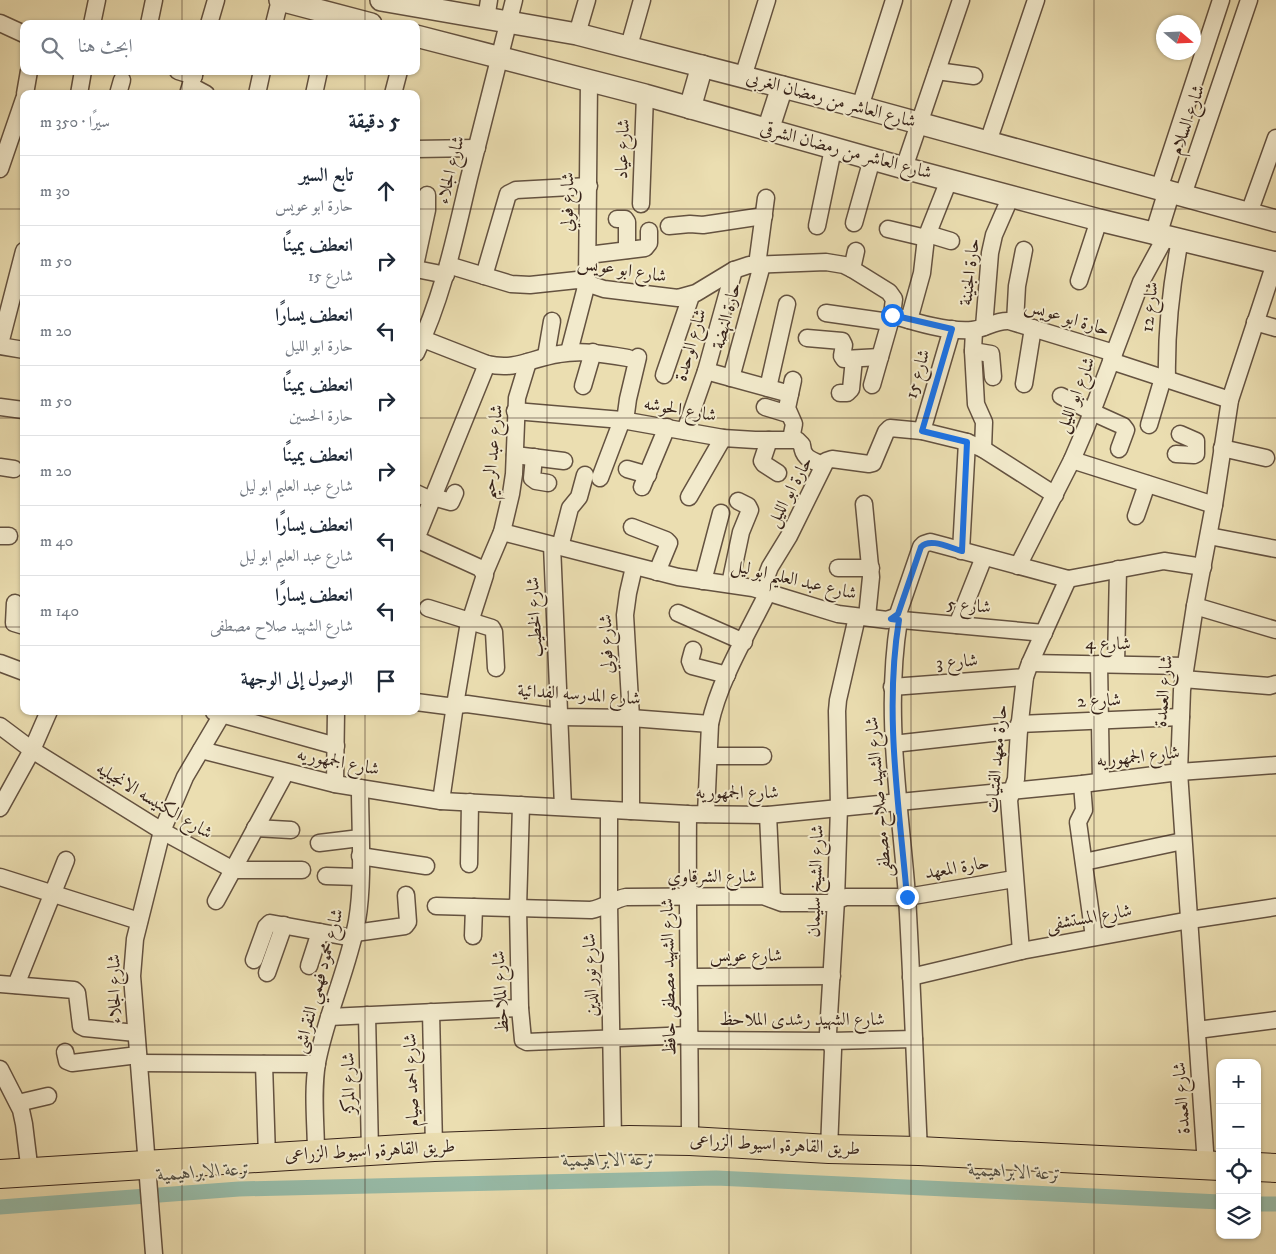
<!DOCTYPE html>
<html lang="ar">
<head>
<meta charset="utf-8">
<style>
	body { margin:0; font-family:"IM FELL DW Pica",Amiri,serif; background:#f6f6f7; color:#1f2937; direction:rtl }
	.controls { position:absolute; right:15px; bottom:15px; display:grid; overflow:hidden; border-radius:10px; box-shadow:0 1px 4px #0004 }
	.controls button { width:45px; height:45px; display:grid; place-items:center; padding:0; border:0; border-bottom:1px solid #e0e1e3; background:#fff; color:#1f2937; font:25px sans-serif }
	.compass { position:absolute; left:1156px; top:15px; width:45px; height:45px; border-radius:50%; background:#fff; box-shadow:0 1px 4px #0004; rotate:109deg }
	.stop { position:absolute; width:15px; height:15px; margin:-11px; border:4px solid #1a73e8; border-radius:50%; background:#fff }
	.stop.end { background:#1a73e8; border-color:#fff; box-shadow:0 1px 5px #0008 }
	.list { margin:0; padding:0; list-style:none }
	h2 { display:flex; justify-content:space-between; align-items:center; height:65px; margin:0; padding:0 20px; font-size:21px }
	h2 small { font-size:16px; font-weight:400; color:#747a83 }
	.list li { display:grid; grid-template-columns:32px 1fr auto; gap:15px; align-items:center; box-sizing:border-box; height:70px; padding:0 20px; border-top:1px solid #e0e1e3 }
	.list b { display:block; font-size:19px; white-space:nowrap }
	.list p { margin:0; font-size:16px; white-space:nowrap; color:#747a83 }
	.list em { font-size:16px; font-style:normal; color:#747a83 }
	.icon { flex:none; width:28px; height:28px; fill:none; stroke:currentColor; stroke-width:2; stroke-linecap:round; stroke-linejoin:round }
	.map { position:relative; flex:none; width:1276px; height:1254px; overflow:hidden; direction:ltr }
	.search { position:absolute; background:#fff; box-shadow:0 1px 4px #0004; left:20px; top:20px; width:400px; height:55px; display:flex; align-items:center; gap:12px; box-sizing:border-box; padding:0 18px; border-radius:10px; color:#747a83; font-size:19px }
	.panel { position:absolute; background:#fff; box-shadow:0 1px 4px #0004; left:20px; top:90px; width:400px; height:625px; border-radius:10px; direction:rtl }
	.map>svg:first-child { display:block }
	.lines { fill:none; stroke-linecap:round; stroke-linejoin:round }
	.canal { stroke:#98bca9; stroke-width:15 }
	.minor-casing { stroke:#645240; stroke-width:19 }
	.tertiary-casing { stroke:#645240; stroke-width:24 }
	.trunk-casing { stroke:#37231a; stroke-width:30 }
	.minor { stroke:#f2eacc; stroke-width:16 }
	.tertiary { stroke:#f2eacc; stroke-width:21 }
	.trunk { stroke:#ebdeb1; stroke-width:28 }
	.route { stroke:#1a73e8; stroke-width:6 }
	.grid { fill:none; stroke:#37231a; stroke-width:1; stroke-opacity:0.55 }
	.labels { text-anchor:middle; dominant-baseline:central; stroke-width:4; stroke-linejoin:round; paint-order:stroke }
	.street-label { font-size:18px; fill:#37231a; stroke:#f2eacc }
	.water-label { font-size:19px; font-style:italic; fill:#545145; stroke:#f2eacc }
</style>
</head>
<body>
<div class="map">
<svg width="1276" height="1254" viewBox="0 0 1276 1254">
	<rect width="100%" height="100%" fill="#ebdeb1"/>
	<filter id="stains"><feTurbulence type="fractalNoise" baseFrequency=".004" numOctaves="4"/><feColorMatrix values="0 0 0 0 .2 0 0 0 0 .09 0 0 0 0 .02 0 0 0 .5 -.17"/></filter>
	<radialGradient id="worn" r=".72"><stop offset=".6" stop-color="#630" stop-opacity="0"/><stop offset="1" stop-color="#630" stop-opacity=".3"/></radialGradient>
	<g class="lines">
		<g class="canal">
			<polyline points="1257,1204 1276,1204"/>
			<polyline points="0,1207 239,1189 716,1178 1220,1202"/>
		</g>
		<g class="minor-casing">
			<g id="minor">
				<polyline points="486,19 489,0"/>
				<polyline points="0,23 24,34"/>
				<polyline points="92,24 97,0"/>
				<polyline points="149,24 154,0"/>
				<polyline points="209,24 216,0"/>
				<polyline points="274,24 280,0"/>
				<polyline points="577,34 587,0"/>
				<polyline points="629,46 642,0"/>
				<polyline points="178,71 194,76"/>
				<polyline points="937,71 974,76"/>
				<polyline points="743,77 767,0"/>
				<polyline points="191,86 206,94"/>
				<polyline points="25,94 29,71"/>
				<polyline points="79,94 83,71"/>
				<polyline points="118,94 122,80"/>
				<polyline points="188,94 195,71"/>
				<polyline points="257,94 262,71"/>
				<polyline points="314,94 319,71"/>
				<polyline points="393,94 399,71"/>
				<polyline points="860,107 894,0"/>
				<polyline points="988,142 1036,0"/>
				<polyline points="416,149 477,148"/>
				<polyline points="904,168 961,0"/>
				<polyline points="0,169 24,99"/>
				<polyline points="1159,189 1221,0"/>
				<polyline points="1183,195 1249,0"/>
				<polyline points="641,204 645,95"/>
				<polyline points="1249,213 1276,138"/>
				<polyline points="617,219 625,219 627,222 627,250"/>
				<polyline points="854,223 872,159"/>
				<polyline points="669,226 690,224 703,225 764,216"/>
				<polyline points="817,226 833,149"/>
				<polyline points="888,229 926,238"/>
				<polyline points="928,234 951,241"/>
				<polyline points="588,255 645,248 649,243 649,231"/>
				<polyline points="416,261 427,210 427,195"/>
				<polyline points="448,265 511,284 530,285 577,280 604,289 678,298 696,293 734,270 749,265 826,262 844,265 852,269 889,292 894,299 892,315 872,385"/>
				<polyline points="757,265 766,198"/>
				<polyline points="416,269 446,275"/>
				<polyline points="852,269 856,251"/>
				<polyline points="484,276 508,194 516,190 589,186"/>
				<polyline points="1079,281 1099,220"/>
				<polyline points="826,313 889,322"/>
				<path d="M892,315C915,322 947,332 972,330C985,329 995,320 1009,321L1114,353"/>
				<polyline points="909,320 922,273 926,238 949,180"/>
				<polyline points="1015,322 1017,286 1024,250"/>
				<polyline points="1255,322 1276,328"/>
				<polyline points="984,327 990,253 994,235 1011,196"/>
				<polyline points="974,330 973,351 976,404 984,422 983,449"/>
				<polyline points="807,338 842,341 844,345 842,356 844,359 880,357"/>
				<path d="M423,339L487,364C517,371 531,358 559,354C583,350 605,354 628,358"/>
				<polyline points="0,344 24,251"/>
				<polyline points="0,346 24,350"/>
				<polyline points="973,351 991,354 993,377"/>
				<polyline points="569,352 587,283 589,81"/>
				<path d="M416,353C443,297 455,237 469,178C484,118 499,59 514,0"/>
				<polyline points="546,356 552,321"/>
				<polyline points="1111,361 1230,400"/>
				<polyline points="706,371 790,394"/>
				<polyline points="664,375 691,296"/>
				<polyline points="731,378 762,265"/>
				<path d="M1167,379C1166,331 1171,286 1180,240"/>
				<polyline points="1024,384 1033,328"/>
				<polyline points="583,386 593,352"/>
				<polyline points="768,388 787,304"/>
				<polyline points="840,393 847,393 851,389 854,359"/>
				<polyline points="1061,396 1092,412 1123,426 1126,430 1119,449"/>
				<polyline points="0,407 23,410"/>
				<polyline points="765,407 788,414"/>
				<path d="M515,411L622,420L723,438L755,440H797L802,445C803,459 812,460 823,465"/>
				<polyline points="625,421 628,399 638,357"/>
				<polyline points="1149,425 1163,378"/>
				<polyline points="685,431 706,371 734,270"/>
				<polyline points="922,431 952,329"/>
				<polyline points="791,439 794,424 787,408 793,380"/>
				<polyline points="769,440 762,461 764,464 778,473"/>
				<polyline points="1222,448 1266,458"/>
				<polyline points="1176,454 1194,455 1196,454 1196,441 1180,434"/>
				<polyline points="515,455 564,461"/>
				<polyline points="534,457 532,478 536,481 548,483"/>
				<polyline points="1072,460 1214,505"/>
				<polyline points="0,467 14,469"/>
				<polyline points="627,469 648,475"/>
				<polyline points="600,478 622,420"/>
				<polyline points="642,487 667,427"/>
				<polyline points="416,493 431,500"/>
				<polyline points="433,497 451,502 455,493"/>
				<polyline points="689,497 723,438"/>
				<polyline points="864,504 871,577 867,617"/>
				<polyline points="1136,516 1147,484"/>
				<polyline points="632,527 666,540 669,543 657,572"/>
				<polyline points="502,532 678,577 753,588 838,614 887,620 895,617 898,614 921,547 924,544 930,542 1068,579 1164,561 1203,567"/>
				<polyline points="0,536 9,536"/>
				<polyline points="1209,536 1276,549"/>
				<polyline points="416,539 480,568 485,575 468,628 455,705 441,801"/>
				<polyline points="416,539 487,364"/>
				<polyline points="552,545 563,807"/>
				<polyline points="560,547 570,508 579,497 585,475"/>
				<polyline points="961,551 967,442"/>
				<polyline points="1018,566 1072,460 1087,425 1141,282 1166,236"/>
				<polyline points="838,568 871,568"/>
				<polyline points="485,572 502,532 511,494 514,474 517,398 528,362"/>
				<polyline points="703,581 721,513"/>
				<polyline points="730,584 741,532 750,510 748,506 738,501"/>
				<polyline points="761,590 770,567 789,536 826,461 832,459 869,464 873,463 886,432 890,428 922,431 967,442 983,449 1055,495"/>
				<polyline points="15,603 14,623 24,626"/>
				<polyline points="1195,606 1276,630"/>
				<polyline points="428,608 492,628 494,632 496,668"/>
				<polyline points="678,613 744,642"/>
				<polyline points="891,619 1044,633"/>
				<path d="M899,620C884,713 900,804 907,896C912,981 915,1066 919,1151"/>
				<polyline points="957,625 984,557"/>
				<polyline points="693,650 690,661 692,666 727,675"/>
				<polyline points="0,663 24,672"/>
				<polyline points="1030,663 1185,666"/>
				<polyline points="1099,664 1101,781"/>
				<polyline points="1116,664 1118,569"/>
				<polyline points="1183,679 1269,686 1276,684"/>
				<polyline points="892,687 1025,677"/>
				<polyline points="416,702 447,706 467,704 560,717 631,718 710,724"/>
				<polyline points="214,712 336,746"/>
				<polyline points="1019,724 1181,717"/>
				<polyline points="0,726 32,750 162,831 228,867 239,870 302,870"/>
				<polyline points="893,744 1019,730"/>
				<polyline points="201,750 335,784 441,801 688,814 768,815 1082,784 1179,772 1276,765"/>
				<polyline points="709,756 763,756"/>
				<polyline points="335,784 336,711"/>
				<polyline points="1082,784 1084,810 1078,822 1094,937"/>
				<polyline points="521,805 518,908 520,1008 523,1040 527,1042 690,1035"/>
				<polyline points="0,808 32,750 49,711"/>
				<polyline points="609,810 609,904 613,1140"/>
				<polyline points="631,811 631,718 625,615 628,593 634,567"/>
				<path d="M688,814C687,923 690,1032 690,1141"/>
				<path d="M706,814L710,724C719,680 748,633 768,592"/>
				<polyline points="768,815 772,899"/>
				<polyline points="255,828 291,830"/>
				<polyline points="319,843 360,838"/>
				<polyline points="360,856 426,866"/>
				<polyline points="1084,862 1183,841"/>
				<polyline points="469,864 470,802"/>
				<polyline points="326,876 360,877"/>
				<polyline points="0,877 139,921"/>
				<polyline points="216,901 286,772"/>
				<path d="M436,906L591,910C604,908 614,899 626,897L763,896L782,903H828L846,897H907L1014,879"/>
				<polyline points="355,933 405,926 408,922 406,895"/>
				<polyline points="473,936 474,907"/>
				<polyline points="1021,951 1009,800 1016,779 1019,730 1025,677 1030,663 1068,579"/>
				<polyline points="254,960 266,927 270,923 353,938"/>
				<polyline points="309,966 320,932"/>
				<polyline points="267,973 284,925"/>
				<polyline points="690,977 832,976"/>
				<polyline points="911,977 1021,951 1190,920 1276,907"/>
				<polyline points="0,984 74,990 77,993 81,1026 85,1028 136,1033"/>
				<polyline points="16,985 66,860"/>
				<polyline points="431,1012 434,1147"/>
				<polyline points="367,1015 370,1151"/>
				<polyline points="329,1017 520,1008"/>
				<polyline points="1197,1030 1276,1020"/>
				<polyline points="690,1040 831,1041 914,1039"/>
				<polyline points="65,1052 67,1061 72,1063 138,1055"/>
				<polyline points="139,1063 317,1064"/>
				<polyline points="264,1064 267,1157"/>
				<polyline points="0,1069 21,1110 24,1124 30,1173"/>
				<polyline points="18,1103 48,1096"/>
				<polyline points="829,1149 833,1050 828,1033 836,900 839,807 837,711 838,700 857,617"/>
				<path d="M316,1154C316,1124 312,1093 317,1063C326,1015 348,969 357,921C364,880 360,830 360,788"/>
				<polyline points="1206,1165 1179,772 1182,690 1195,606 1214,505 1230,400 1276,260"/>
				<polyline points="154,1254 132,976 135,939 162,831 185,777 224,711"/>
			</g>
		</g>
		<g class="tertiary-casing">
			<g id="tertiary">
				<polyline points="280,0 371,24"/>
				<polyline points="381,0 577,34 860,107 1276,221"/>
				<polyline points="416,36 645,95 904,168 1099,220 1276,263"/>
				<polyline points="690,108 702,66"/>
				<polyline points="768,130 782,87"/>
				<polyline points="1156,234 1169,192"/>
			</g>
		</g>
		<g class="trunk-casing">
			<g id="trunk">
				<polyline points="1257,1167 1276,1168"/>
				<polyline points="0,1174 434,1147 629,1140 690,1141 829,1149 919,1151 1220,1166"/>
			</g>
		</g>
		<use href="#minor" class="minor"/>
		<use href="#tertiary" class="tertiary"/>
		<use href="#trunk" class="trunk"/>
	</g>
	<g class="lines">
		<path class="route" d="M892,315L952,329L922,431L967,442L962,551C950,548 930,537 921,547L898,614L891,619L899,620C884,712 899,805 907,897"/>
	</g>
	<path class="grid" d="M182,0V24M365,0V24M547,0V1254M729,0V1254M911,0V1254M1094,0V1254M182,71V94M365,71V94M0,209H24M416,209H1276M0,418H24M416,418H1276M0,627H24M416,627H1276M182,711V1254M365,711V1254M0,836H1276M0,1045H1276"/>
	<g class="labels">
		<g class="street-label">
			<text transform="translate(831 100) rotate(15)">شارع العاشر من رمضان الغربى</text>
			<text transform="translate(1188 120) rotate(-71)">شارع السلام</text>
			<text transform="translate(623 149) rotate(-88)">شارع عياد</text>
			<text transform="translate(846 151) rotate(15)">شارع العاشر من رمضان الشرقى</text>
			<text transform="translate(451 170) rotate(-76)">شارع الجلاء</text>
			<text transform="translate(568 202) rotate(-89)">شارع فولي</text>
			<text transform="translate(622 270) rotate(9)">شارع ابو عويس</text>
			<text transform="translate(970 272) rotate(-83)">حارة الجنينة</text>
			<text transform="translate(1150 307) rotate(-84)">شارع 12</text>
			<text transform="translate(727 316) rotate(-75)">حارة النهضة</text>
			<text transform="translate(1067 318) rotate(17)">حارة ابو عويس</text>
			<text transform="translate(691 345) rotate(-74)">شارع الوحدة</text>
			<text transform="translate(918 374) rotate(-74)">شارع 15</text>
			<text transform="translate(1076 395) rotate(-69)">شارع ابو الليل</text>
			<text transform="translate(680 410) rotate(10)">شارع الحوشه</text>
			<text transform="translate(493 452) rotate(-85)">شارع عبد الرحيم</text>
			<text transform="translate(790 492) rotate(-62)">حارة ابو الليل</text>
			<text transform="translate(794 580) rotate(13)">شارع عبد العليم ابو ليل</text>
			<text transform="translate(969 606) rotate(5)">شارع 5</text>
			<text transform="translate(535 617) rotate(-93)">شارع الخطيب</text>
			<text transform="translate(607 644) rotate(-92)">شارع فولي</text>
			<text transform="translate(1108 644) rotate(1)">شارع 4</text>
			<text transform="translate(957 662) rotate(-4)">شارع 3</text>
			<text transform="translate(1164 691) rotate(-85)">شارع العمدة</text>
			<text transform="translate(579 695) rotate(4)">شارع المدرسه الفدائية</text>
			<text transform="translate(1099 701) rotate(-2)">شارع 2</text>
			<text transform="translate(1138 757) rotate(-6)">شارع الجمهوريه</text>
			<text transform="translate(997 759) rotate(-85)">حارة معهد الفتيات</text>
			<text transform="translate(338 762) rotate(11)">شارع الجمهوريه</text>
			<text x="737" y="793">شارع الجمهوريه</text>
			<text transform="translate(879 797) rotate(-95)">شارع الشهيد صلاح مصطفى</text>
			<text transform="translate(154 801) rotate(31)">شارع الكنيسه الانجيليه</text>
			<text transform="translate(957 868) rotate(-10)">حارة المعهد</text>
			<text x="712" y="877">شارع الشرقاوي</text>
			<text transform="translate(816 881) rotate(-88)">شارع الشيخ سليمان</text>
			<text transform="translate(1089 918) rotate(-10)">شارع المستشفى</text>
			<text x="746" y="956">شارع عويس</text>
			<text transform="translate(591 975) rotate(-92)">شارع نور الدين</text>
			<text transform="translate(669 977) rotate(-91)">شارع الشهيد مصطفى حافظ</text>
			<text transform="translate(319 981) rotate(-75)">شارع محمود فهمي النقراشى</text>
			<text transform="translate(115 989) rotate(-91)">شارع الجلاء</text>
			<text transform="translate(501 992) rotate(-93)">شارع الملاحظ</text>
			<text x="802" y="1020">شارع الشهيد رشدى الملاحظ</text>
			<text transform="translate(412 1080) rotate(-92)">شارع احمد صيام</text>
			<text transform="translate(349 1083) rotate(-91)">شارع المركز</text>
			<text transform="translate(1182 1098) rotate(-94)">شارع العمدة</text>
			<text transform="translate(775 1145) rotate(3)">طريق القاهرة, اسيوط الزراعى</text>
			<text transform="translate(370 1151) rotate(-3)">طريق القاهرة, اسيوط الزراعى</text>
		</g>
		<g class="water-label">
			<text transform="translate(609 1160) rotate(-1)">ترعة الابراهيمية</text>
			<text transform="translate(204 1172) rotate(-4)">ترعة الابراهيمية</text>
			<text transform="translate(1015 1172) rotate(3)">ترعة الابراهيمية</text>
		</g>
	</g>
	<rect width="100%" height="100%" filter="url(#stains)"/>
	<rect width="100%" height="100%" fill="url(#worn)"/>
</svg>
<div class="controls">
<button>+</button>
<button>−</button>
<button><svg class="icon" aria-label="locate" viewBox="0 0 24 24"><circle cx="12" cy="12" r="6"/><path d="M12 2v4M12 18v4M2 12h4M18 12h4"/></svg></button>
<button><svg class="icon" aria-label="layers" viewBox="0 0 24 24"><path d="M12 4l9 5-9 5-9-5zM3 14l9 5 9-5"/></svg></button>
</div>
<svg class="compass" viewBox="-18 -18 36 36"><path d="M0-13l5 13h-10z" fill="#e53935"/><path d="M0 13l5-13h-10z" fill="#747a83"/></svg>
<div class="stop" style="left:892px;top:315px"></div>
<div class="stop end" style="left:907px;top:897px"></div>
<div class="search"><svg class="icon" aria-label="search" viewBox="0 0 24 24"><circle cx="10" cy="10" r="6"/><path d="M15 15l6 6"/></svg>ابحث هنا</div>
<section class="panel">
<h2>5 دقيقة<small>سيرًا · 350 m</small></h2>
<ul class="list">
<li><svg class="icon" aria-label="ahead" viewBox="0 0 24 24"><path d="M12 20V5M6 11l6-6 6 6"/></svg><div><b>تابع السير</b><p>حارة ابو عويس</p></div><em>30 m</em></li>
<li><svg class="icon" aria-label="right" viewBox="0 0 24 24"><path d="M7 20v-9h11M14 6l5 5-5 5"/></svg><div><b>انعطف يمينًا</b><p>شارع 15</p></div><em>50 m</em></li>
<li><svg class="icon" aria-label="left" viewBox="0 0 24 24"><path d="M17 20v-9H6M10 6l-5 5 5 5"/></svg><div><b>انعطف يسارًا</b><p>حارة ابو الليل</p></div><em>20 m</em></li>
<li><svg class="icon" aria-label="right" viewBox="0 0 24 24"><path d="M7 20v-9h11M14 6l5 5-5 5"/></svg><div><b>انعطف يمينًا</b><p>حارة الحسين</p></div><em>50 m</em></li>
<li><svg class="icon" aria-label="right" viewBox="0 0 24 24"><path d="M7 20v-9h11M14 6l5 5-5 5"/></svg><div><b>انعطف يمينًا</b><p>شارع عبد العليم ابو ليل</p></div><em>20 m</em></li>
<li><svg class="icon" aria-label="left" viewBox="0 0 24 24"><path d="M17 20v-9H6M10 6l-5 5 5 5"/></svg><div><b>انعطف يسارًا</b><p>شارع عبد العليم ابو ليل</p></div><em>40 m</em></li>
<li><svg class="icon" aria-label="left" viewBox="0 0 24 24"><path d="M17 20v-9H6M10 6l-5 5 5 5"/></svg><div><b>انعطف يسارًا</b><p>شارع الشهيد صلاح مصطفى</p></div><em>140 m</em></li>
<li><svg class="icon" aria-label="arrive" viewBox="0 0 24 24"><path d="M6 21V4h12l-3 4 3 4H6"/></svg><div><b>الوصول إلى الوجهة</b></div></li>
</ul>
</section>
</div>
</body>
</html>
